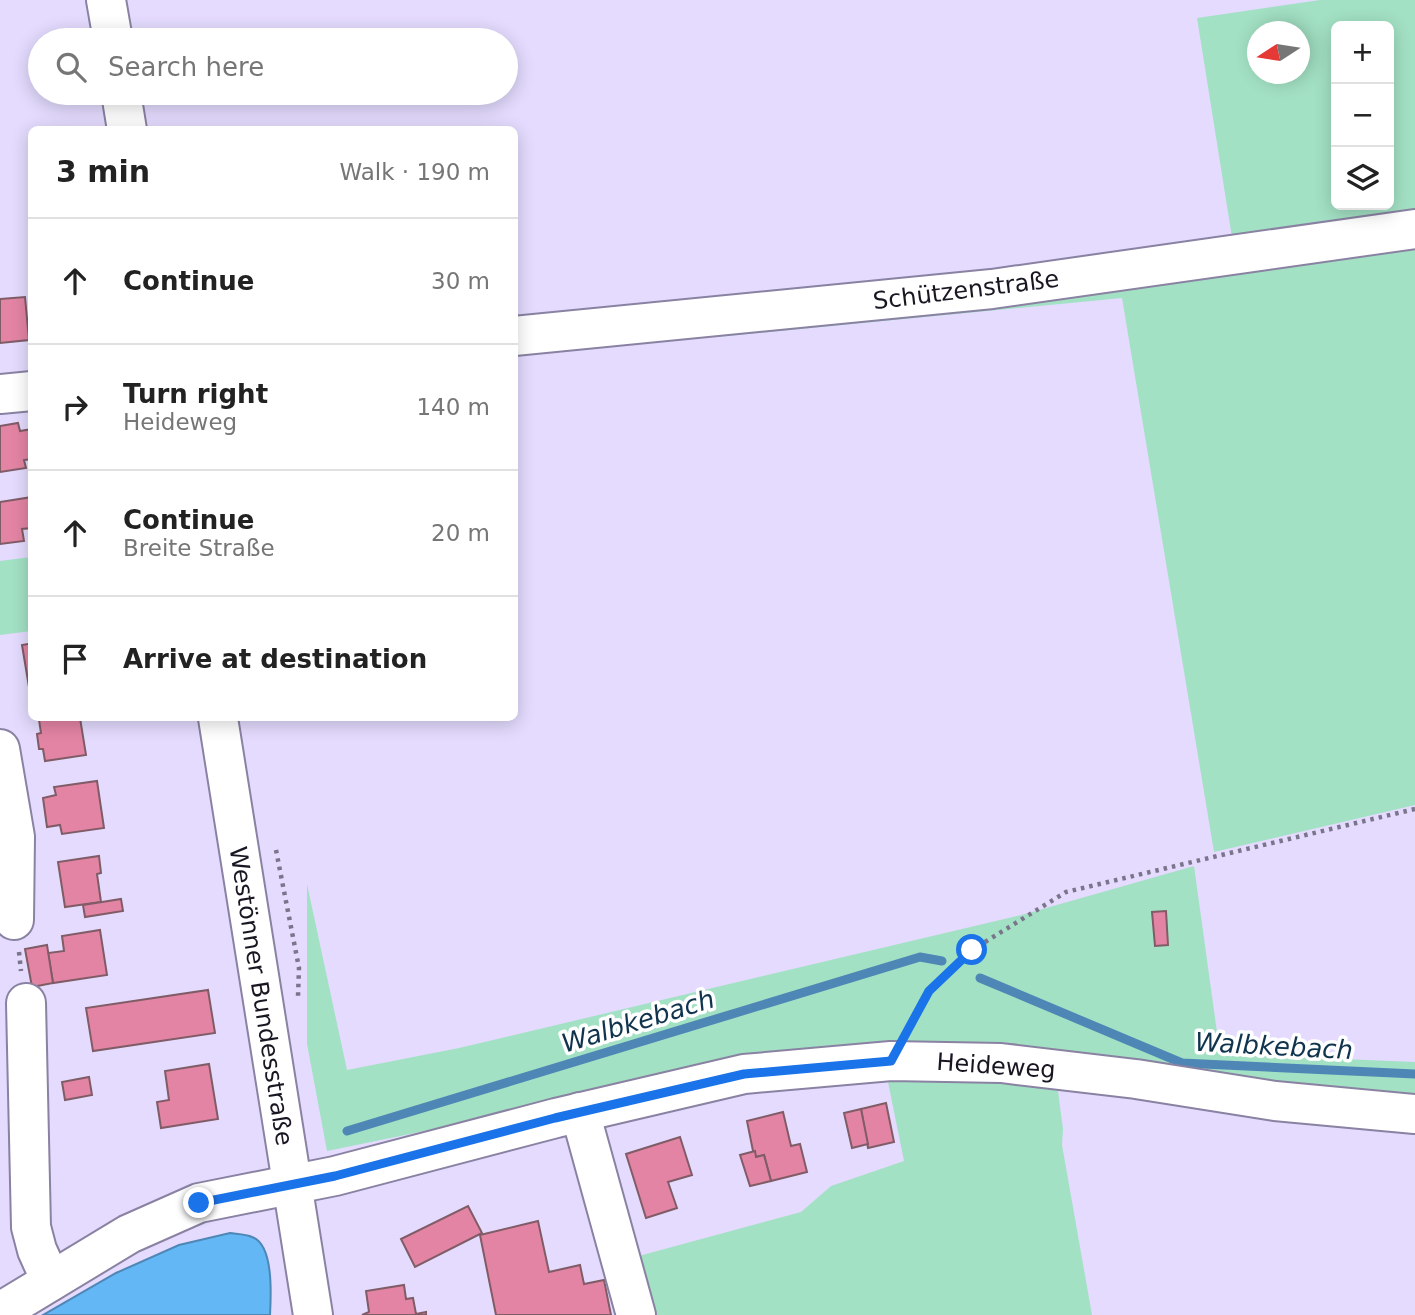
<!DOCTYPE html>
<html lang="en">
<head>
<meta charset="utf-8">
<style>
	body { margin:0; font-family:"DejaVu Sans",sans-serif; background:#f6f6f6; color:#222 }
	.controls { position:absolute; right:21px; top:21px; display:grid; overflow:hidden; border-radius:10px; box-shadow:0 4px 18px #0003 }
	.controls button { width:63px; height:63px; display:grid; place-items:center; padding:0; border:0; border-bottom:2px solid #e0e0e0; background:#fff; color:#222; font:35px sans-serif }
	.compass { position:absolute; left:1247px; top:21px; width:63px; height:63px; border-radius:50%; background:#fff; box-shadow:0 4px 18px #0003; rotate:258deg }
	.stop { position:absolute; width:21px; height:21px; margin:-16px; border:5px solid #1a73e8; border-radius:50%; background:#fff }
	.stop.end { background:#1a73e8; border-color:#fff; box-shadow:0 2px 7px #0008 }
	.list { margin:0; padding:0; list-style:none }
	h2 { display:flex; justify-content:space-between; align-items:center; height:91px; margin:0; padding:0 28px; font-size:30px }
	h2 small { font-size:23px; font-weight:400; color:#767676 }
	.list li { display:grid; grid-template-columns:46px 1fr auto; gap:21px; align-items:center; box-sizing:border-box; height:126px; padding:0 28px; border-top:2px solid #e0e0e0 }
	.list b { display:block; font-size:26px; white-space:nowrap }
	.list p { margin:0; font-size:23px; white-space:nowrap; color:#767676 }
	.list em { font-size:23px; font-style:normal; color:#767676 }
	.icon { flex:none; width:38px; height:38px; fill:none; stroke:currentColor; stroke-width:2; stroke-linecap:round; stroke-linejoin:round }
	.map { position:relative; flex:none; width:1415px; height:1315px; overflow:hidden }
	.search { position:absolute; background:#fff; box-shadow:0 4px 18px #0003; left:28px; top:28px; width:490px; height:77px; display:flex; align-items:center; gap:18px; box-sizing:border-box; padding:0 24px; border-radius:38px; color:#767676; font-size:26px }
	.panel { position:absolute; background:#fff; box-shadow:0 4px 18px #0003; left:28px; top:126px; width:490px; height:595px; border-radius:10px }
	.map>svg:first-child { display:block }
	.green { fill:#a3e1c4; fill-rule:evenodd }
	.water { fill:#64b7f5; stroke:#4e87b6; stroke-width:2 }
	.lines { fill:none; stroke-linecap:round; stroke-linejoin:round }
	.stream { stroke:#4e87b6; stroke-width:9 }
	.building { fill:#e384a4; stroke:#805c67; stroke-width:2 }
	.minor-casing { stroke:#8a82a2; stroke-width:42 }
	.major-casing { stroke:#8a82a2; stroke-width:42 }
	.path { stroke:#7b758c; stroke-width:4.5; stroke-dasharray:3.5 5; stroke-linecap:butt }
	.minor { stroke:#fff; stroke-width:38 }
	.major { stroke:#fff; stroke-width:38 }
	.route { stroke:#1a73e8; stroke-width:9 }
	.labels { text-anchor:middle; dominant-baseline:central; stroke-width:7; stroke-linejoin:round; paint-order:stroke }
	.street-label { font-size:24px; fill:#191622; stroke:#fff }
	.water-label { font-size:26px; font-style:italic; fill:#10344d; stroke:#fff }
</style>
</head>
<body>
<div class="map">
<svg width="1415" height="1315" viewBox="0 0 1415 1315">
	<rect width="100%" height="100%" fill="#e4dbfe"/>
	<g class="green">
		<path d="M1320,0H1415V224L1234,250L1197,18ZM1336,26H1389V205H1336ZM1258,32H1300V74H1258Z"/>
		<polygon points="1415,234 1415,805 1214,852 1122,298 717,337 716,322"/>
		<polygon points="31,557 31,631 0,635 0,561"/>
		<polygon points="1194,866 1220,1054 1415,1062 1415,1098 1000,1050 552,1105 327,1151 307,1044 307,884 347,1070 459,1048 1025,914"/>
		<polygon points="985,1077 1057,1084 1063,1129 1062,1145 1092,1315 648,1315 635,1257 801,1212 831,1186 904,1161 888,1082"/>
	</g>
	<path class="water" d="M230,1233C237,1234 246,1234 252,1237C274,1244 271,1296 270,1315H43L116,1273L179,1245Z"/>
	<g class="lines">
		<g class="stream">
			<polyline points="980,978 1182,1063 1415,1074"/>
			<polyline points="347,1131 920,957 942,961"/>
		</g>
	</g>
	<g class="building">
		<polygon points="25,297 29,340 0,343 0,299"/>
		<polygon points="18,423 20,431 32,429 32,459 24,460 26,468 0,472 0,426"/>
		<polygon points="32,497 32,528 22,529 24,541 0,544 0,502"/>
		<polygon points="28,644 32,644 32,687 29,687 22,645"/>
		<polygon points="58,718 80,718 86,755 45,761 43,749 39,749 37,734 41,733 39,720"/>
		<polygon points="97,781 104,828 62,834 60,825 47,827 43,798 56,795 54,787"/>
		<polygon points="99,856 101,873 97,874 101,902 65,907 58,862"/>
		<polygon points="121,899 123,911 85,917 83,905"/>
		<polygon points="1166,911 1168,945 1155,946 1152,912"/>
		<polygon points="100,930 107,975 53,983 48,953 64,951 62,936"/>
		<polygon points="47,945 53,983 32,987 25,949"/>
		<polygon points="208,990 215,1033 93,1051 86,1008"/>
		<polygon points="209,1064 218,1119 161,1128 157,1102 169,1100 165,1071"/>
		<polygon points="89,1077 92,1095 65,1100 62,1082"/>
		<polygon points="886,1103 894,1142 868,1148 861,1109"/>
		<polygon points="861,1109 868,1144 852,1148 844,1113"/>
		<polygon points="783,1112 791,1146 800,1144 807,1172 771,1181 764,1155 756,1157 753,1151 747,1121"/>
		<polygon points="680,1137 692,1175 668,1182 677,1208 646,1218 626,1154"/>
		<polygon points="755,1151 756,1157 764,1155 771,1181 750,1186 740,1155"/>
		<polygon points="468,1206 482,1233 415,1267 401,1239"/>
		<polygon points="538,1221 549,1272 580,1265 584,1284 604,1280 611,1315 496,1315 480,1235"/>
		<polygon points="404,1285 406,1299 413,1298 416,1314 426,1312 426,1315 362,1315 369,1312 366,1291"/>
	</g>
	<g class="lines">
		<g class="minor-casing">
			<g id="minor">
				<polyline points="514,336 992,289 1415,229"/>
				<polyline points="0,394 32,391"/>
				<polyline points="0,749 15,837 14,920"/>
				<polyline points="26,1003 31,1227 37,1250 51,1281"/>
				<polyline points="580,1112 636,1315"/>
				<polyline points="0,1312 129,1234 199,1203 335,1176 556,1118 744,1074 891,1061 1001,1063 1136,1079 1275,1101 1415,1114"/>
			</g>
		</g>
		<g class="major-casing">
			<g id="major">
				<polyline points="106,0 113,40"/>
				<polyline points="121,93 127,130"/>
				<polyline points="218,718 313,1315"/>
			</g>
		</g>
		<g class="path">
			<polyline points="276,850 299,968 298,996"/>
			<polyline points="19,952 21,971"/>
			<polyline points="908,1030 929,991 972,950 1066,892 1415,809"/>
		</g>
		<use href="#minor" class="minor"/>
		<use href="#major" class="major"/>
	</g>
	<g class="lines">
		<polyline class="route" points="199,1203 335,1176 555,1118 744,1074 891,1061 929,991 972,950"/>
	</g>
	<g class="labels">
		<g class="street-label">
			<text transform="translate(966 290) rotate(-7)">Schützenstraße</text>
			<text transform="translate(261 996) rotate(81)">Westönner Bundesstraße</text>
			<text transform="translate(996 1066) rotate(4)">Heideweg</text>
		</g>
		<g class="water-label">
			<text transform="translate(638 1021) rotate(-17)">Walbkebach</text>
			<text transform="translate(1274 1046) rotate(3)">Walbkebach</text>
		</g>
	</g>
</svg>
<div class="controls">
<button>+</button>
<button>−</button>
<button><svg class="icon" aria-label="layers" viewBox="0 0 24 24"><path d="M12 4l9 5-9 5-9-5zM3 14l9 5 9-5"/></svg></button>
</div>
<svg class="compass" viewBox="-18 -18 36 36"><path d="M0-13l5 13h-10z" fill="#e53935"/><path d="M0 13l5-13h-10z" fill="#767676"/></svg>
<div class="stop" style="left:972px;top:950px"></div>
<div class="stop end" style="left:199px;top:1203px"></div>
<div class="search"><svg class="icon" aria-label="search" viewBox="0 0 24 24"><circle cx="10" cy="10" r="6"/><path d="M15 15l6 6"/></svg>Search here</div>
<section class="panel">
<h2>3 min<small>Walk · 190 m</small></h2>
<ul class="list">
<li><svg class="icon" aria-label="ahead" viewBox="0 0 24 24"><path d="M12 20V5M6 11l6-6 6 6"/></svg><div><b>Continue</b></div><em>30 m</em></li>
<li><svg class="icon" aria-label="right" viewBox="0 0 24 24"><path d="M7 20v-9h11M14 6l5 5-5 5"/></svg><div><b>Turn right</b><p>Heideweg</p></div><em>140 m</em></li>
<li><svg class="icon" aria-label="ahead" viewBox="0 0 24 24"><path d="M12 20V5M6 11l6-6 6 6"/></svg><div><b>Continue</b><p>Breite Straße</p></div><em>20 m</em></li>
<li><svg class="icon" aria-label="arrive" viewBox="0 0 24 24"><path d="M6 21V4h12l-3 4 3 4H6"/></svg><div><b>Arrive at destination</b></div></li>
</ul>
</section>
</div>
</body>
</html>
